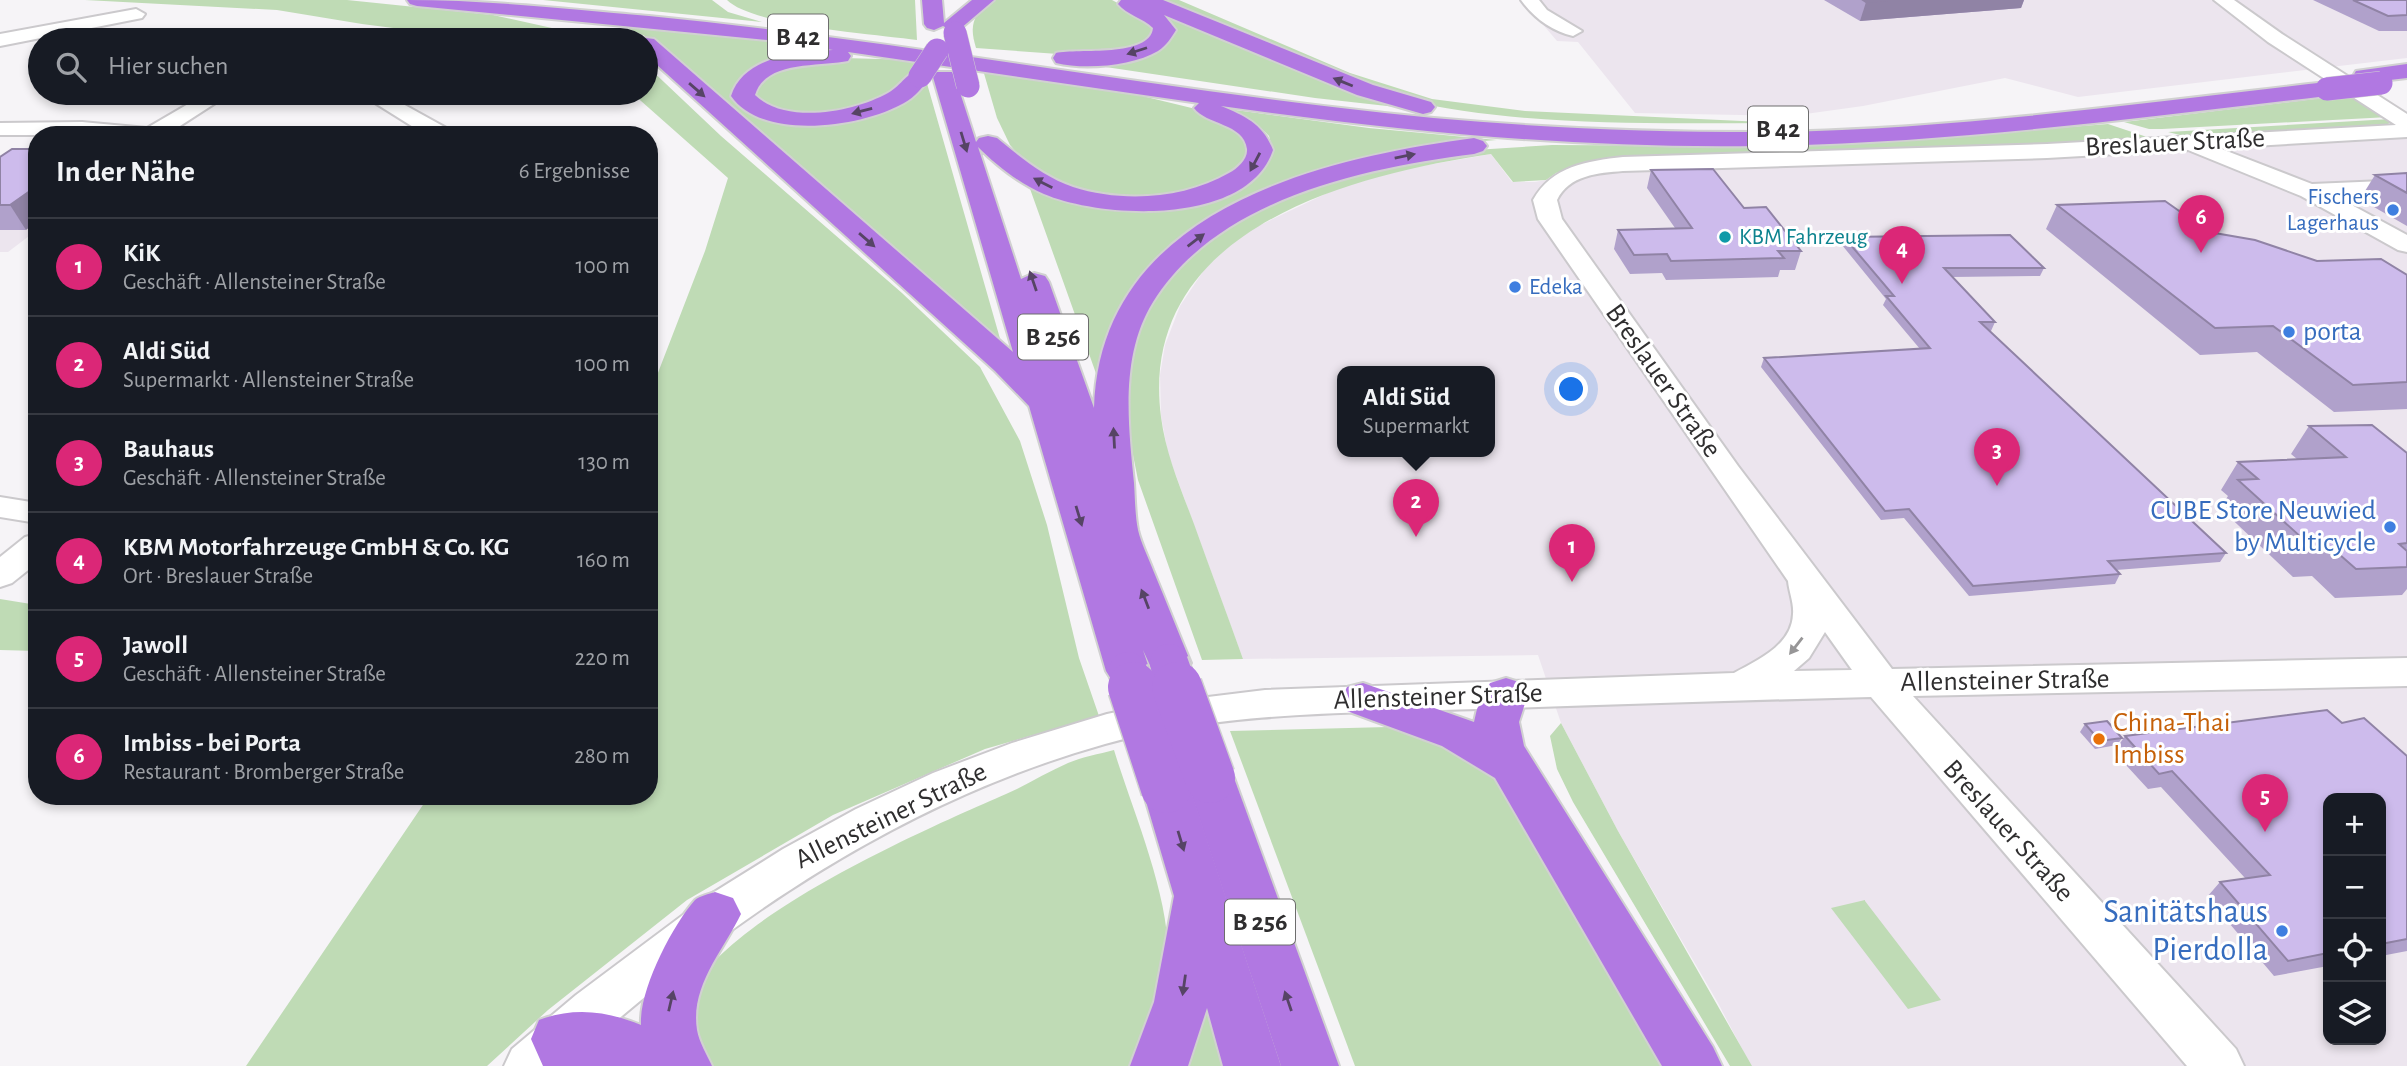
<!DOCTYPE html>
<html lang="de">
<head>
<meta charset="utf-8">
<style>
	body { margin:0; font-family:"Alegreya Sans",sans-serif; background:#20242c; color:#f1f3f6 }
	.controls { position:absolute; right:21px; bottom:21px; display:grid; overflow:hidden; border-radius:14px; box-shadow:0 4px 10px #0003 }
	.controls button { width:63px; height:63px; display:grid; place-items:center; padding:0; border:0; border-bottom:2px solid #363941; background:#171b24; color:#f1f3f6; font:35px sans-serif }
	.you { position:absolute; left:1572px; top:390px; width:24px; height:24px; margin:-18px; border:5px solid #fff; border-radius:50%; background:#1a73e8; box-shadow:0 0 0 10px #1a73e833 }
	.badge { display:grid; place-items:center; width:46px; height:46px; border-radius:50%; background:#db2777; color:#fff; font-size:23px; font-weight:700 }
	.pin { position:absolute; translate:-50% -58px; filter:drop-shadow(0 2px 4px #0008) }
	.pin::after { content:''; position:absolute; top:37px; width:24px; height:21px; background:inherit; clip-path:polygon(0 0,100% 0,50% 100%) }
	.popup { position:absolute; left:1337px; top:366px; width:158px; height:91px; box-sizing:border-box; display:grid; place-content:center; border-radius:14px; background:#171b24; filter:drop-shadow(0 2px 5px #0005); font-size:23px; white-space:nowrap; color:#9ea1a6 }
	.popup b { font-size:26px; color:#f1f3f6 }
	.popup::after { content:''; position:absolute; left:50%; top:100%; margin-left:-14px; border:14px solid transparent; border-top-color:#171b24 }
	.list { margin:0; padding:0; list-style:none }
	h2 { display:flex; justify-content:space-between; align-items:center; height:91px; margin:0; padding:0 28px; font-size:30px }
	h2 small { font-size:23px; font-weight:400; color:#9ea1a6 }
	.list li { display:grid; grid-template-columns:46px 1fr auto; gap:21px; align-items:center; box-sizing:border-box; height:98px; padding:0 28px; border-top:2px solid #363941 }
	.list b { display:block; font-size:26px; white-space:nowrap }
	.list p { margin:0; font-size:23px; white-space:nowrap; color:#9ea1a6 }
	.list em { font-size:23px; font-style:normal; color:#9ea1a6 }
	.icon { flex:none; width:38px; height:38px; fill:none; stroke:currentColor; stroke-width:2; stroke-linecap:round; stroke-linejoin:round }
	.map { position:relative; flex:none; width:2407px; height:1066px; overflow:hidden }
	.search { position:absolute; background:#171b24; box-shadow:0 4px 10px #0003; left:28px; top:28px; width:630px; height:77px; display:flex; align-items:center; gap:18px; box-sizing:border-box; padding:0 24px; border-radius:38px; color:#9ea1a6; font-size:26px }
	.panel { position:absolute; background:#171b24; box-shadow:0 4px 10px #0003; left:28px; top:126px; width:630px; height:679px; border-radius:28px }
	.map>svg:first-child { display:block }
	.built { fill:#ece5ee; fill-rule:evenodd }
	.green { fill:#bfdbb5 }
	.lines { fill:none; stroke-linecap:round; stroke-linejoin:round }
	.minor-casing { stroke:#cbc9cc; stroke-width:4 }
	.highway-casing { stroke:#d1d1d1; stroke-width:4 }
	.minor { fill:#fff; fill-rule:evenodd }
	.highway { fill:#b178e2; fill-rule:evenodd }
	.highway-bridge-far2-casing { stroke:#d1d1d1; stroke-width:24; stroke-linecap:butt }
	.highway-bridge-far1-casing { stroke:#d1d1d1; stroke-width:42; stroke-linecap:butt }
	.highway-bridge-casing { stroke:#d1d1d1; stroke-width:53; stroke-linecap:butt }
	.highway-bridge-far2 { stroke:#b178e2; stroke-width:23 }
	.highway-bridge-far1 { stroke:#b178e2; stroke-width:38 }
	.highway-bridge { stroke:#b178e2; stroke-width:50 }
	.wall { fill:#b0a1cb }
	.shaded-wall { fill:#9083a5 }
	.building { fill:#cdbbec; stroke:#9083a5; stroke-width:2 }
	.oneway { fill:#564465 }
	.oneway2 { fill:#979697 }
	.shop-dot { fill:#3f7fe0; stroke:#fff; stroke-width:2.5 }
	.culture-dot { fill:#0f9aa8; stroke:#fff; stroke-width:2.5 }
	.food-dot { fill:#e8710a; stroke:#fff; stroke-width:2.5 }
	.labels { text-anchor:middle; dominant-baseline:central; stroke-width:6; stroke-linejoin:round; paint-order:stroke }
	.far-shop-label { font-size:23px; fill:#366cbe; stroke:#fff; text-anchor:end }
	.far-culture-label { font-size:23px; fill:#0d838f; stroke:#fff; text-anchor:start }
	.shield { fill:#fff; stroke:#6d6d6d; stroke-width:2 }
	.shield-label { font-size:26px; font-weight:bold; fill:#2f2e2f }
	.street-label { font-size:28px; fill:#2f2e2f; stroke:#fff }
	.shop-label { font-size:28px; fill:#366cbe; stroke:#fff; text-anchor:start }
	.food-label { font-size:28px; fill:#c56008; stroke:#fff; text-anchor:start }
	.near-shop-label { font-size:33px; fill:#366cbe; stroke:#fff; text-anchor:end }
</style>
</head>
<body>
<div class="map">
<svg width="2407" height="1066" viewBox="0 0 2407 1066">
	<rect width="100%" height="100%" fill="#f6f4f7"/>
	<g class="built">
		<polygon points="1522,0 2407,0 2407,58 2078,97 2005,78 1863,106 1791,116 1635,113 1578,42 1557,41"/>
		<path d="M2407,133V1066H1751L1718,1003L1618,831L1561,723L1538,655L1243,659L1168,454L1161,416L1160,375L1165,345L1180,306L1204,270L1229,246L1254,228L1340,187L1387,172L1491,154L1512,182H1535L1546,180L1556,173L1585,163ZM1342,371H1490V451H1342ZM2328,798H2381V1040H2328Z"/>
		<polygon points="37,151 37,230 8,252 0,252 0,177"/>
	</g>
	<g class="green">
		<polygon points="85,0 347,0 493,15 606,40 487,40 362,24 277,10"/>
		<polygon points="543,0 712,0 728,12 762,22"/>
		<path d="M727,0H915L917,40C876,34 753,26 727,0Z"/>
		<path d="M990,0H1112L1157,24L1146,45L1086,56L976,48C969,25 973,16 990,0Z"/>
		<polygon points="1126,0 1423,110 1315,98 1072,62 1168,39"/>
		<path d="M1152,0H1179L1350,73L1432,99L1525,111L1786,123C1658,123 1526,128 1400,99Z"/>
		<polygon points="616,23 857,52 792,59 735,97 823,121 926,80 1001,342 645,36"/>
		<path d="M844,58L916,60C893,117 800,127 753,97L759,82L784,68Z"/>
		<polygon points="646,65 721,136 902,293 980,367 1020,441 1047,525 1079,658 1099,716 985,749 833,815 687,900 548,1010 487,1066 246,1066 429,796 649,796 649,396 705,251 728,178 632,93 646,93"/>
		<polygon points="983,70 1130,93 1204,111 1237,125 1254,154 1227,182 1149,199 1073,191 1029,167 1010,145 997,118"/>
		<polygon points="2356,94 2389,117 2162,129 2149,129 2124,122"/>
		<polygon points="1228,109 1369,128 1497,140 1456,143 1274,187 1131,294 1114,322 1098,379 1029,186 1082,204 1227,195 1257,178 1266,167 1272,147 1269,136 1261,128"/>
		<polygon points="2391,119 2388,125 2382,127 2188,137 2168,132"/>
		<path d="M2108,124L2153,139L2068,146L1585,163L1556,173L1546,180L1513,182L1491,154C1349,175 1137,230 1161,417C1166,455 1181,489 1194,524C1210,569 1227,614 1243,659L1202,660L1138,480L1124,410L1123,381L1139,322L1172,272L1229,224L1303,188L1459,151L1552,145L1743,146L1863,143Z"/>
		<polygon points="0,599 37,605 37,651 0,650"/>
		<polygon points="1561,723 1618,831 1752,1066 1730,1066 1573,802 1557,769 1550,736"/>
		<polygon points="1388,727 1444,735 1503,778 1680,1066 1355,1066 1230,731"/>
		<path d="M1114,750C1132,810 1178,914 1166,974C1160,1005 1146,1036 1137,1066H712L694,1055C692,1042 685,1008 689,998C721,918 928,828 1006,794C1027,785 1047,772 1068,763C1082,757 1099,754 1114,750Z"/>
		<polygon points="1865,900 1865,901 1941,1000 1908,1009 1831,908"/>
		<polygon points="1199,1012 1208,1012 1224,1066 1180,1066"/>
	</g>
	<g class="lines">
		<g class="minor-casing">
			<g id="minor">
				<path d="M1521,0H1539L1547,10L1582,31L1573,36C1552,31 1534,18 1521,0Z"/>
				<path d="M2214,0H2234L2282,34L2407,114V137L2219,148L2312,184L2407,180V194L2337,197L2407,235V252L2398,250L2301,196L2188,150L2047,158L1623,171C1598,173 1569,175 1557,200L1562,219L1738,466L1892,669L2407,658V686L1913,696L2236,1049L2244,1066H2187L1871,697C1739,700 1608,705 1476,709C1353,713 1225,711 1105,744C899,802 721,924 565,1066H504L512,1049L576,995L711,894L783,849L856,809L933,773L1012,743L1107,714L1159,703L1265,690L1734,673C1758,660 1792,645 1793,614C1794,603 1789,592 1788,581L1538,219L1533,200C1552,166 1587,161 1623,157L2047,144L2396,125L2268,42ZM1825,632L1852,670L1794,671L1809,658Z"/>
				<polygon points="136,9 145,14 142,18 0,46 0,34"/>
				<polygon points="207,93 231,93 166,135 0,135 0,123 82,122 147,128"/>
				<polygon points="359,93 383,93 450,130 452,135 426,135"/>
				<polygon points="0,497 37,503 37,523 0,517"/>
				<polygon points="37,534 37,563 12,583 0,587 0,557 25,537"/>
			</g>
		</g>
		<g class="highway-casing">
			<g id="highway">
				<path d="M407,0C488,0 568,9 649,16C881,39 1110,81 1341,108C1479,125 1619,132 1757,132C1948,131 2138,103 2327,82L2335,84L2339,89L2335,94L2327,96C2139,118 1950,143 1760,146C1580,149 1399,131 1221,106C1245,116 1263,124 1273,150C1248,226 1103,219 1044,194C1020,184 996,165 978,147L1021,279L1034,273L1045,276L1049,282L1094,408C1100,212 1315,159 1474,138L1483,141L1487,146L1483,151L1474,154C1363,168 1217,199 1153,302C1120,355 1128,423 1134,483C1135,498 1135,515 1138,530C1141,543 1148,557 1153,570C1166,601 1178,632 1191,663L1184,674L1169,678L1154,674L1143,650L1150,671L1143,682L1128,687L1113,682L1106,671L1029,406L995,371L646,55V40H638L646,38L654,39L1013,352L933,77L936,72H952L955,77L976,142L979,138L988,136L997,138C1020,157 1044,177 1073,187C1123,203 1184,199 1229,173C1238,168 1248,159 1247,149C1244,123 1206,125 1194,108L1199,103L848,52L851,56L848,61C820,67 765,60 755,95C786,125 854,112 888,93C904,84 909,66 928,71L931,76C924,86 915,97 904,103C862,127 763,142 731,96C744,56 797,52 833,50L767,40L417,6L410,4Z"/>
				<polygon points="922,0 942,0 944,23 972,0 994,0 960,29 953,31 943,26 934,30 927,28 924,24"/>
				<path d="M1121,0H1163L1373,85L1431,102L1435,107L1431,112L1423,114L1357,95L1164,15L1176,30C1171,38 1167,45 1158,51C1133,66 1085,70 1056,63L1053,58L1056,53C1078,48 1150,58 1153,28C1143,18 1127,15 1118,4Z"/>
				<polygon points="2407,64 2407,78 2364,83 2356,81 2353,76 2356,71"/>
				<polygon points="1506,678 1522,683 1528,694 1519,722 1524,746 1713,1047 1722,1066 1662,1066 1495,778 1442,746 1347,711 1341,699 1347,687 1363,683 1474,722 1477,709 1490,683"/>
				<polygon points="1210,760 1227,765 1234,778 1339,1066 1281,1066 1186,778 1193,765"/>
				<polygon points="1166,769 1183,775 1190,788 1281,1066 1223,1066 1207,1008 1188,1066 1130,1066 1154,1002 1174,896 1142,788 1149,775"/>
				<path d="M715,892L733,898L741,914C723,951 690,986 697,1030C699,1042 707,1055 712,1066H543L531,1039L539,1020C574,1007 607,1011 641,1025C639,990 672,926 695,900C700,896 709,894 715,892Z"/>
			</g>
		</g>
		<use href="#minor" class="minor"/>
		<use href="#highway" class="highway"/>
		<g class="highway-bridge-far2-casing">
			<g id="highway-bridge-far2">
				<polyline points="955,33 968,86"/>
				<polyline points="920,76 937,50"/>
				<polyline points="2327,89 2381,83"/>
			</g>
		</g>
		<g class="highway-bridge-far1-casing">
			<g id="highway-bridge-far1">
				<polyline points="1169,663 1178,688"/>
				<polyline points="1128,671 1134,688"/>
			</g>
		</g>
		<g class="highway-bridge-casing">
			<g id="highway-bridge">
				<polyline points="1133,687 1166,788"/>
				<polyline points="1177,687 1210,778"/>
			</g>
		</g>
		<use href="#highway-bridge-far2" class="highway-bridge-far2"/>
		<use href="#highway-bridge-far1" class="highway-bridge-far1"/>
		<use href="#highway-bridge" class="highway-bridge"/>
	</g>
	<g class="wall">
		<polygon points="1824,0 2024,0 2021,8 1860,21"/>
		<polygon points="2313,0 2407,0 2407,31 2379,31"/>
		<polygon points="0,157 26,230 0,230"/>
		<polygon points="1651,170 1744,208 1801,251 1795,270 1780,270 1778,277 1666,280 1662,273 1630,274 1614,249 1618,230 1675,228 1647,188"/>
		<polygon points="2407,173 2407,226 2360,199 2375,175"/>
		<polygon points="2057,205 2209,232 2317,261 2407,275 2407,409 2334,412 2257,352 2200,355 2046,229"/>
		<polygon points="1844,237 2044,268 2040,276 1952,277 1995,322 1991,331 1989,331 2226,553 2220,562 2116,570 2120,574 2115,584 1969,596 1904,518 1881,520 1761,367 1764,358 1920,349 1883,305 1886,299 1842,245"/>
		<polygon points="2309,426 2407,453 2407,589 2402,595 2335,598 2312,576 2293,577 2220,508 2228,496 2221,490 2238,462 2297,459 2291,454"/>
		<polygon points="2342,723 2407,756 2407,951 2381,956 2381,798 2328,798 2328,966 2274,976 2207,897 2220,882 2245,878 2161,787 2148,789 2114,752 2125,736"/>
		<polygon points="2085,724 2122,738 2117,745 2095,749 2080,732"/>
	</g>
	<g class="shaded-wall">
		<polygon points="1888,0 2024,0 2021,8 1860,21 1866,2"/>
		<polygon points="37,186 37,221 26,230 10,205"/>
	</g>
	<g class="building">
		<polygon points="1863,0 1888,0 1866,2"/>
		<polygon points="2353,0 2407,0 2407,15 2388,16"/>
		<polygon points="12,149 37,149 37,186 10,205 0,205 0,157"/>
		<polygon points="1713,169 1744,208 1766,207 1801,251 1778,251 1784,258 1671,261 1667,254 1634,255 1618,230 1692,228 1651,170"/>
		<polygon points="2407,173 2407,193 2375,175"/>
		<polygon points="2165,201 2209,232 2255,240 2317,261 2381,259 2407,275 2407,382 2353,385 2273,326 2215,328 2057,205"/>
		<polygon points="2010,235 2044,268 1944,268 1995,322 1980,322 2226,553 2108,561 2120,574 1973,586 1909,509 1885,511 1764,358 1930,348 1886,296 1894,296 1844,237"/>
		<polygon points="2372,425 2407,453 2407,543 2399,544 2407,551 2407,567 2356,569 2332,548 2313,548 2238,480 2258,479 2238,462 2346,457 2309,426"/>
		<polygon points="2327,710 2342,723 2364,718 2407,756 2407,939 2381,944 2381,798 2328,798 2328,953 2288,961 2220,882 2270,875 2172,771 2159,774 2125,736"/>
		<polygon points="2107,721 2122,738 2100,741 2085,724"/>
	</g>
	<defs><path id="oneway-solid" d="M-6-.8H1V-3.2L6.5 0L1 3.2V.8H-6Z" transform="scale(1.75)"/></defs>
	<g class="oneway">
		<use href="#oneway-solid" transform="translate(1137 51) rotate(162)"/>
		<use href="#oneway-solid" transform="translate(1343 82) rotate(-158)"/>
		<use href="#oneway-solid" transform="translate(697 90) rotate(41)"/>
		<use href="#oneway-solid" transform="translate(862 111) rotate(165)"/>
		<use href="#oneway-solid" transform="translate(964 142) rotate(73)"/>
		<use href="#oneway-solid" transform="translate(1405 156) rotate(-11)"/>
		<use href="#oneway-solid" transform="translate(1255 162) rotate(118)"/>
		<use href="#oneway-solid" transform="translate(1043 183) rotate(-153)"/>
		<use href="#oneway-solid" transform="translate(867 240) rotate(41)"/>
		<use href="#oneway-solid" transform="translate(1196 240) rotate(-37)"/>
		<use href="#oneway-solid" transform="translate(1033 281) rotate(-109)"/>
		<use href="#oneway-solid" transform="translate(1114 438) rotate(-93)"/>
		<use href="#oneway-solid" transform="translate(1079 516) rotate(73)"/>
		<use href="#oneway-solid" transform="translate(1145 599) rotate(-111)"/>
		<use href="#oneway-solid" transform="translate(1181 841) rotate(73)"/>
		<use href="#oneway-solid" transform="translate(1184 985) rotate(98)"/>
		<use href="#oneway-solid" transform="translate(671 1001) rotate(-77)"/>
		<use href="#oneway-solid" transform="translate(1288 1001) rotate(-109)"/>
	</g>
	<use class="oneway2" href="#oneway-solid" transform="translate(1796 646) rotate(128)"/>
	<g class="shop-dot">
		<circle cx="2393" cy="210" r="7"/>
		<circle cx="1515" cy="287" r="7"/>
		<circle cx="2289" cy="332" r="7"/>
		<circle cx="2390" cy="527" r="7"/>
		<circle cx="2282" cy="931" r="7"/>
	</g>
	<circle class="culture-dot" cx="1725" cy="237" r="7"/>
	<circle class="food-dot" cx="2099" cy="739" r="7"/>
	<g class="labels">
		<g class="far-shop-label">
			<text x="2379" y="197">Fischers<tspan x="2379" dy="26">Lagerhaus</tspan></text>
			<text x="1529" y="287" text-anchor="start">Edeka</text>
		</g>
		<g class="far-culture-label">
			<text x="1739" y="237">KBM Fahrzeug</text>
		</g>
		<g class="shield">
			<rect x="768" y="14.5" width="60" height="45" rx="5"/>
			<rect x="1748" y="106.5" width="60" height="45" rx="5"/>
			<rect x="1018" y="314.5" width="70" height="45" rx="5"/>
			<rect x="1225" y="899.5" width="70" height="45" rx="5"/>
		</g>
		<g class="shield-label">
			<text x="798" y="37">B 42</text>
			<text x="1778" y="129">B 42</text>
			<text x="1053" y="337">B 256</text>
			<text x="1260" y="922">B 256</text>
		</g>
		<g class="street-label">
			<text transform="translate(2175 143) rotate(-3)">Breslauer Straße</text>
			<text transform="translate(1663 381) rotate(55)">Breslauer Straße</text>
			<text transform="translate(2005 681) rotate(-1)">Allensteiner Straße</text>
			<text transform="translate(1438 697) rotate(-2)">Allensteiner Straße</text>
			<text transform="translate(891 816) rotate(-26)">Allensteiner Straße</text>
			<text transform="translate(2008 831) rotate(48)">Breslauer Straße</text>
		</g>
		<g class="shop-label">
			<text x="2303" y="332">porta</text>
			<text x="2376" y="511" text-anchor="end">CUBE Store Neuwied<tspan x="2376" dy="32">by Multicycle</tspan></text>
		</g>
		<g class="food-label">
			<text x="2113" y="723">China-Thai<tspan x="2113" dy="32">Imbiss</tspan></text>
		</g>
		<g class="near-shop-label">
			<text x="2268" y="912">Sanitätshaus<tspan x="2268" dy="38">Pierdolla</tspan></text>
		</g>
	</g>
</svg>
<div class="controls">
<button>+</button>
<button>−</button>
<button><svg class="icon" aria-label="locate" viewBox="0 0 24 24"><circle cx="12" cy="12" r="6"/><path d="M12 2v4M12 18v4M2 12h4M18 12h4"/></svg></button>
<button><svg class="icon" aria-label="layers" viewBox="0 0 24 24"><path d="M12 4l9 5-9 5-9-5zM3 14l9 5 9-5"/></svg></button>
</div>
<div class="you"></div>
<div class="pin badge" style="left:1572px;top:582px">1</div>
<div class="pin badge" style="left:1416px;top:537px">2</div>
<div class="popup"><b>Aldi Süd</b>Supermarkt</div>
<div class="pin badge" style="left:1997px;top:486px">3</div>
<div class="pin badge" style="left:1902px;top:284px">4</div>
<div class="pin badge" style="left:2265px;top:832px">5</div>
<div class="pin badge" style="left:2201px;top:253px">6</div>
<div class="search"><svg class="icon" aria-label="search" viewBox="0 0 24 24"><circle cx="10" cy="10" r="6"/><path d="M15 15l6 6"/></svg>Hier suchen</div>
<section class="panel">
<h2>In der Nähe<small>6 Ergebnisse</small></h2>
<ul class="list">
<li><span class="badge">1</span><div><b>KiK</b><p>Geschäft · Allensteiner Straße</p></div><em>100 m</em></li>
<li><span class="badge">2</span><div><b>Aldi Süd</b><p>Supermarkt · Allensteiner Straße</p></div><em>100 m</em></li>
<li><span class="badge">3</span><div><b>Bauhaus</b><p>Geschäft · Allensteiner Straße</p></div><em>130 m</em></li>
<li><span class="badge">4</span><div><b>KBM Motorfahrzeuge GmbH &amp; Co. KG</b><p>Ort · Breslauer Straße</p></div><em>160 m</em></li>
<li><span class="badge">5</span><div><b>Jawoll</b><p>Geschäft · Allensteiner Straße</p></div><em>220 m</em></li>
<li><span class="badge">6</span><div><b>Imbiss - bei Porta</b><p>Restaurant · Bromberger Straße</p></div><em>280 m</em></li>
</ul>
</section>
</div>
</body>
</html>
